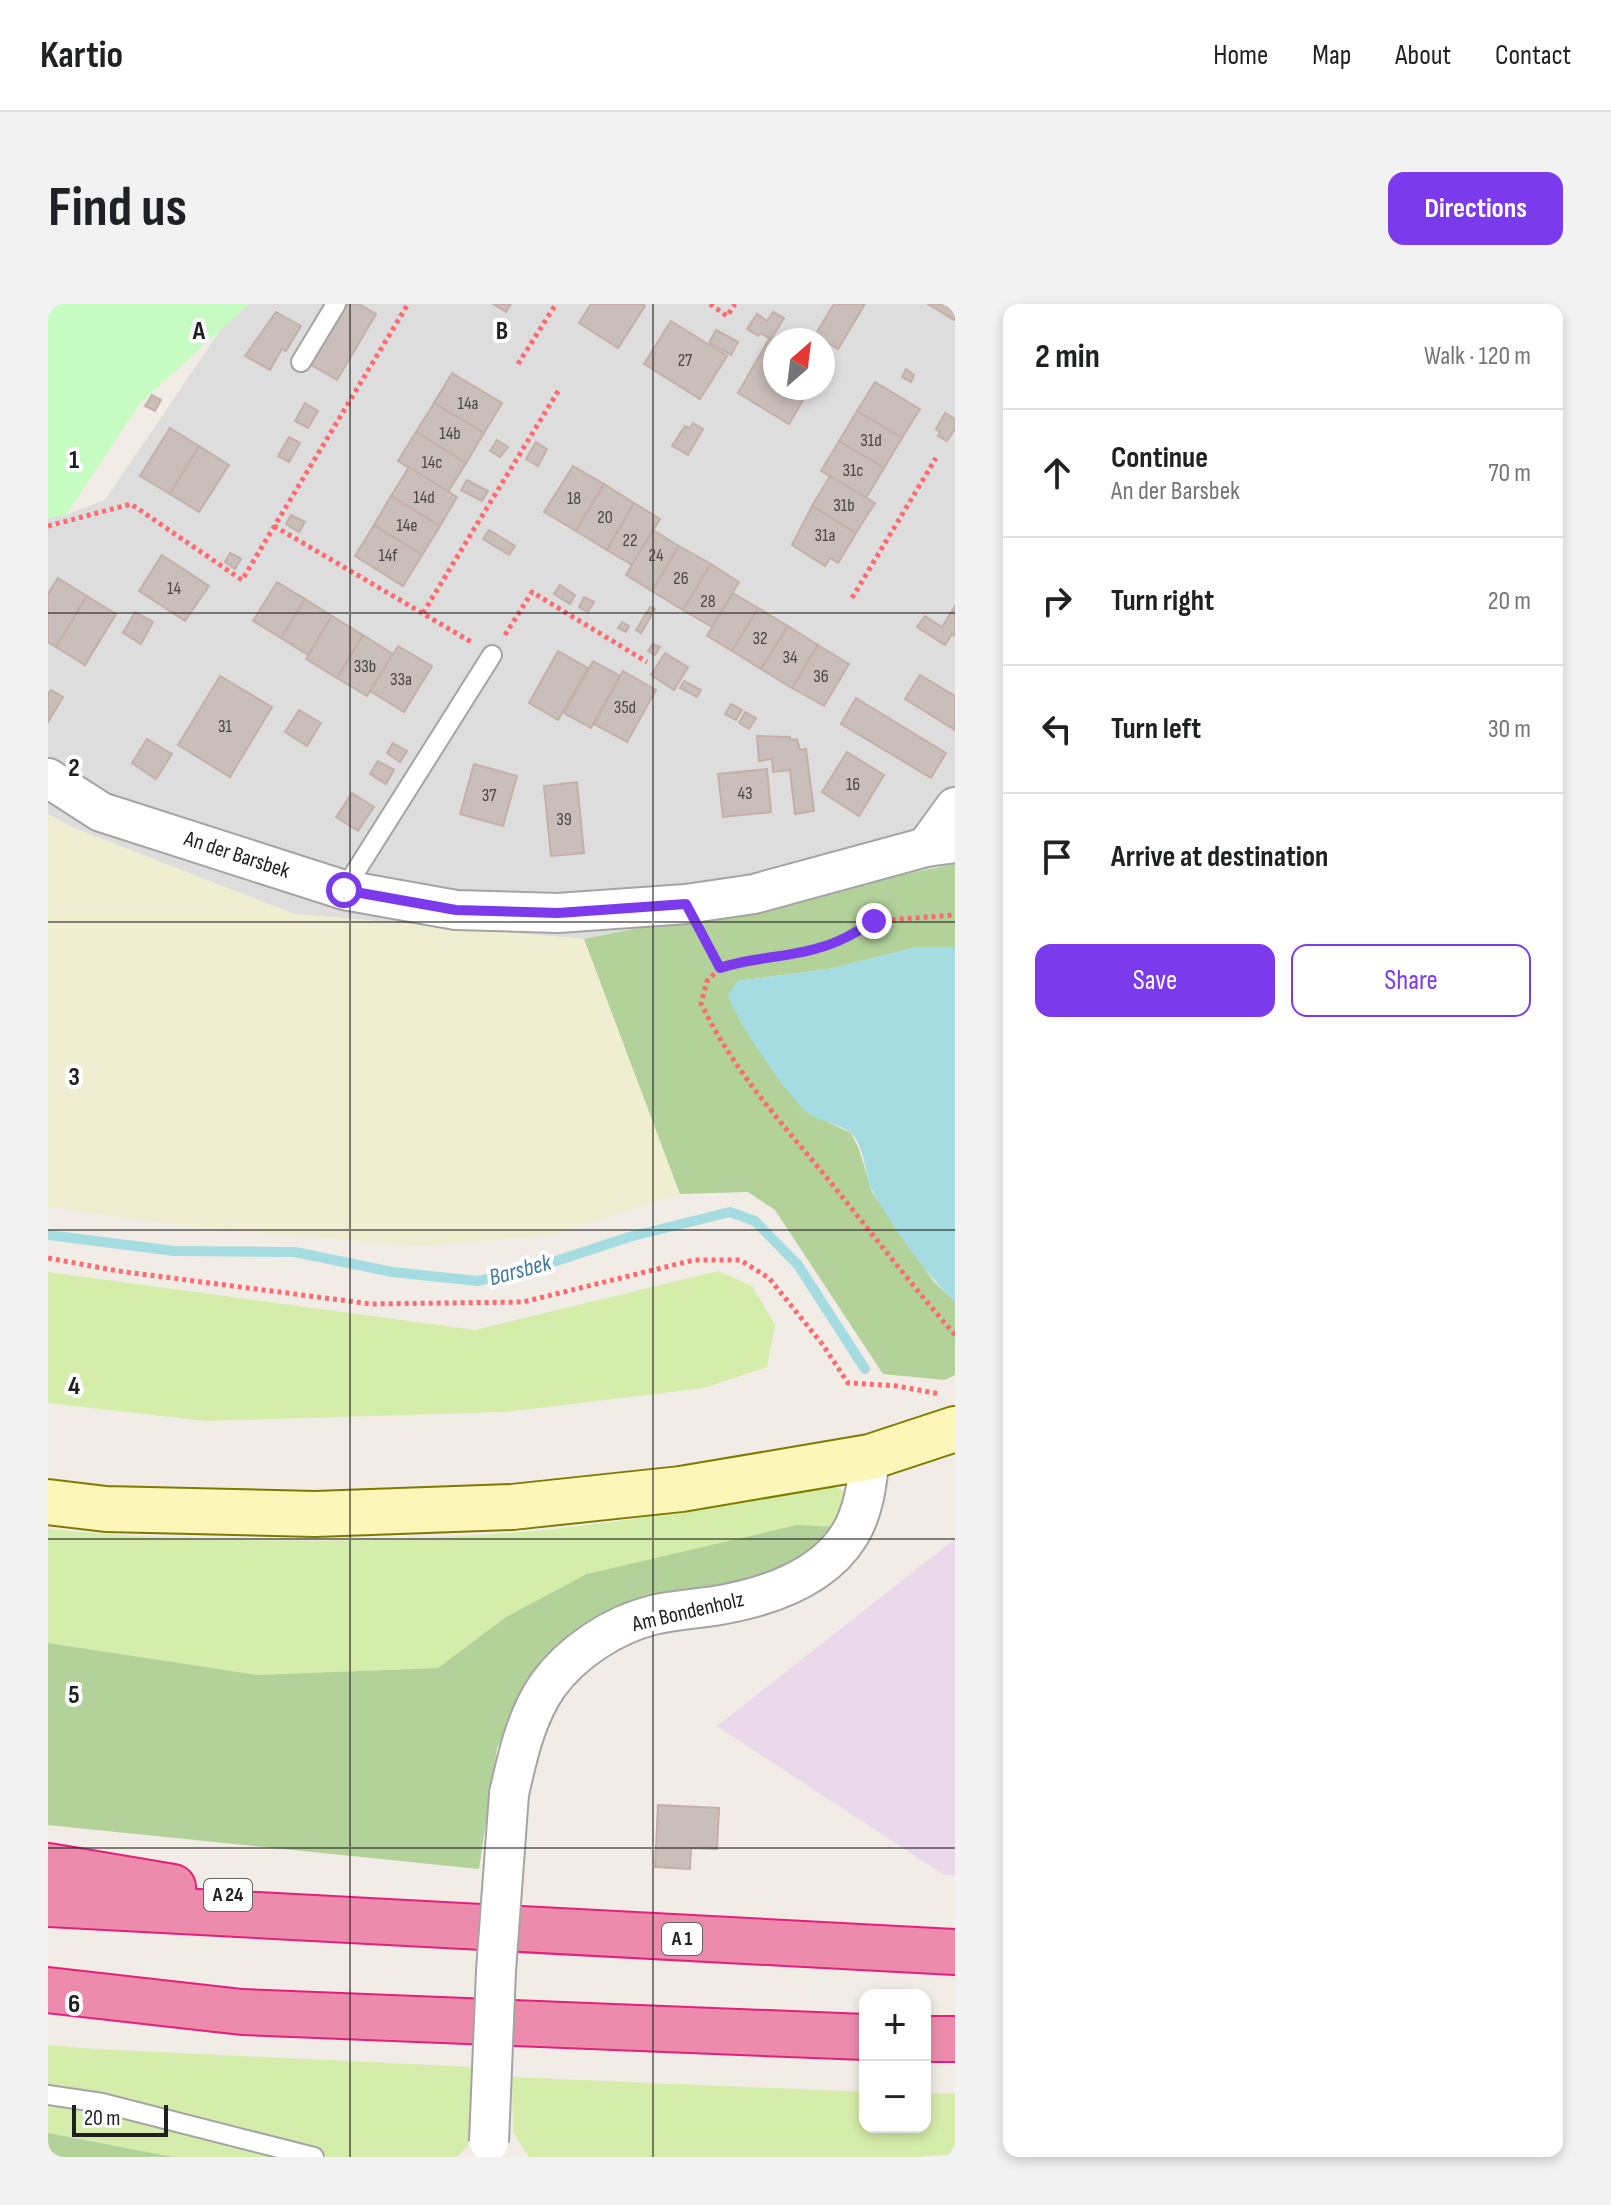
<!DOCTYPE html>
<html lang="en">
<head>
<meta charset="utf-8">
<style>
	body { margin:0; font-family:"Sofia Sans Condensed",sans-serif; background:#f2f2f2; color:#202124 }
	.controls { position:absolute; right:24px; bottom:24px; display:grid; overflow:hidden; border-radius:16px; box-shadow:0 4px 12px #0003 }
	.controls button { width:72px; height:72px; display:grid; place-items:center; padding:0; border:0; border-bottom:2px solid #e0e0e0; background:#fff; color:#202124; font:40px sans-serif }
	.compass { position:absolute; left:715px; top:24px; width:72px; height:72px; border-radius:50%; background:#fff; box-shadow:0 4px 12px #0003; rotate:28deg }
	.scale { position:absolute; left:24px; bottom:20px; width:96px; box-sizing:border-box; padding-left:8px; border:4px solid #202020; border-top:0; font-size:22px; line-height:28px; white-space:nowrap; color:#202020; -webkit-text-stroke:6px #fff; paint-order:stroke }
	.stop { position:absolute; width:24px; height:24px; margin:-18px; border:6px solid #7c3aed; border-radius:50%; background:#fff }
	.stop.end { background:#7c3aed; border-color:#fff; box-shadow:0 2px 8px #0008 }
	.list { margin:0; padding:0; list-style:none }
	h2 { display:flex; justify-content:space-between; align-items:center; height:104px; margin:0; padding:0 32px; font-size:34px }
	h2 small { font-size:26px; font-weight:400; color:#757577 }
	.list li { display:grid; grid-template-columns:52px 1fr auto; gap:24px; align-items:center; box-sizing:border-box; height:128px; padding:0 32px; border-top:2px solid #e0e0e0 }
	.list b { display:block; font-size:30px; white-space:nowrap }
	.list p { margin:0; font-size:26px; white-space:nowrap; color:#757577 }
	.list em { font-size:26px; font-style:normal; color:#757577 }
	.actions { display:flex; gap:16px; padding:24px 32px }
	.actions a { flex:1; padding:18px 0; border:2px solid #7c3aed; border-radius:16px; text-align:center; font-size:28px; color:#7c3aed }
	.actions .main { background:#7c3aed; color:#fff }
	.icon { flex:none; width:44px; height:44px; fill:none; stroke:currentColor; stroke-width:2; stroke-linecap:round; stroke-linejoin:round }
	.map { position:relative; flex:none; width:907px; height:1853px; overflow:hidden; border-radius:16px }
	header { display:flex; align-items:center; gap:48px; box-sizing:border-box; height:112px; padding:0 40px; background:#fff; border-bottom:2px solid #e0e0e0 }
	header strong { font-size:38px }
	nav { display:flex; gap:44px; margin-inline-start:auto; font-size:28px }
	.intro { display:flex; align-items:center; justify-content:space-between; box-sizing:border-box; height:192px; padding:0 48px }
	h1 { margin:0; font-size:56px }
	.button { padding:20px 36px; border-radius:16px; background:#7c3aed; color:#fff; font-size:28px; font-weight:700 }
	main { display:flex; gap:48px; padding:0 48px }
	aside { flex:1; background:#fff; border-radius:16px; box-shadow:0 4px 12px #0003 }
	.map>svg:first-child { display:block }
	.residential { fill:#dedddd; fill-rule:evenodd }
	.industrial { fill:#ebd8ea }
	.farmland { fill:#f0eed1 }
	.grass { fill:#d5edaa }
	.forest { fill:#b2d299 }
	.park { fill:#c6fcc2 }
	.water { fill:#a5dce1 }
	.lines { fill:none; stroke-linecap:round; stroke-linejoin:round }
	.stream { stroke:#a5dce1; stroke-width:10 }
	.building { fill:#c9beb9; stroke:#c4b0a8; stroke-width:2 }
	.service-casing { stroke:#a4a4a4; stroke-width:22 }
	.minor-casing { stroke:#a4a4a4; stroke-width:42 }
	.secondary-casing { stroke:#7f7a00; stroke-width:48 }
	.motorway-casing { stroke:#e41f7e; stroke-width:48 }
	.path { stroke:#ff6a70; stroke-width:5; stroke-dasharray:4 4; stroke-linecap:butt }
	.service { stroke:#fff; stroke-width:18 }
	.minor { stroke:#fff; stroke-width:38 }
	.secondary { stroke:#fdf6b9; stroke-width:44 }
	.motorway { stroke:#ec8bab; stroke-width:44 }
	.minor-bridge-casing { stroke:#a4a4a4; stroke-width:42; stroke-linecap:butt }
	.minor-bridge { stroke:#fff; stroke-width:38 }
	.route { stroke:#7c3aed; stroke-width:10 }
	.grid { fill:none; stroke:#202020; stroke-width:2; stroke-opacity:0.55 }
	.labels { text-anchor:middle; dominant-baseline:central; stroke-width:8; stroke-linejoin:round; paint-order:stroke }
	.number-label { font-size:18px; fill:#4a4846 }
	.shield { fill:#fff; stroke:#636363; stroke-width:2 }
	.shield-label { font-size:20px; font-weight:bold; fill:#202020 }
	.street-label { font-size:22px; fill:#202020; stroke:#fff }
	.water-label { font-size:24px; font-style:italic; fill:#3f7b9d; stroke:#fff }
	.grid-label { font-size:26px; text-anchor:middle; font-weight:bold; fill:#202020; stroke:#fff; stroke-width:8; stroke-linejoin:round; paint-order:stroke }
</style>
</head>
<body>
<header>
<strong>Kartio</strong>
<nav><a>Home</a><a>Map</a><a>About</a><a>Contact</a></nav>
</header>
<div class="intro"><h1>Find us</h1><a class="button">Directions</a></div>
<main>
<div class="map">
<svg width="907" height="1853" viewBox="0 0 907 1853">
	<rect width="100%" height="100%" fill="#f1ece6"/>
	<path class="residential" d="M190,0H907V560L536,635L246,610L21,522L0,510V214L18,211L57,196ZM727,36H775V84H727Z"/>
	<polygon class="industrial" points="907,1235 907,1571 896,1571 669,1422"/>
	<polygon class="farmland" points="0,510 21,522 246,610 536,635 632,890 505,931 372,942 135,922 0,903"/>
	<g class="grass">
		<polygon points="670,967 704,982 727,1021 719,1063 656,1084 457,1108 157,1117 0,1099 0,968 427,1026"/>
		<path d="M780,1180L796,1187L800,1197L788,1223L458,1313L390,1364L209,1371L0,1339V1225C156,1240 317,1240 474,1228C576,1220 679,1199 780,1180Z"/>
		<polygon points="0,1741 47,1745 425,1763 420,1842 409,1853 126,1853 0,1829"/>
		<polygon points="464,1773 817,1788 817,1823 877,1823 877,1790 907,1789 907,1850 870,1853 481,1853 465,1828"/>
	</g>
	<g class="forest">
		<polygon points="907,560 907,643 868,643 781,665 689,677 690,713 732,777 760,809 803,829 811,845 824,888 886,978 907,997 907,1071 897,1076 835,1070 727,906 700,888 632,890 536,635"/>
		<polygon points="749,1221 788,1223 773,1248 731,1271 593,1296 557,1307 507,1343 479,1380 449,1444 431,1565 0,1521 0,1339 209,1371 390,1364 458,1313 539,1270"/>
		<polygon points="0,1829 115,1851 126,1853 0,1853"/>
	</g>
	<polygon class="park" points="0,0 201,0 92,99 18,211 0,214"/>
	<path class="water" d="M868,643H907V997C877,970 846,925 826,890C816,873 818,842 802,828C791,820 774,818 763,811C744,800 685,712 680,691L689,677L781,665Z"/>
	<g class="lines">
		<polyline class="stream" points="0,931 126,947 247,948 344,968 430,977 502,959 581,933 682,908 707,917 750,961 817,1065"/>
	</g>
	<g class="building">
		<polygon points="299,0 311,0 328,10 289,76 263,61"/>
		<polygon points="445,0 463,0 458,8"/>
		<polygon points="543,0 594,0 597,2 570,44 531,19"/>
		<polygon points="786,0 817,0 790,45 767,31"/>
		<polygon points="880,0 907,0 907,15 906,16"/>
		<polygon points="228,8 253,22 238,47 234,45 222,66 197,52"/>
		<polygon points="725,8 736,14 723,35 712,29 710,32 699,25 709,10 719,17"/>
		<polygon points="623,17 679,52 652,95 596,60"/>
		<polygon points="668,26 690,38 683,51 661,39"/>
		<polygon points="721,35 727,39 727,84 762,84 741,120 690,89"/>
		<polygon points="858,65 866,71 863,78 854,73"/>
		<polygon points="404,69 454,99 436,129 386,99"/>
		<polygon points="827,78 872,105 854,134 809,107"/>
		<polygon points="104,91 113,96 107,107 97,102"/>
		<polygon points="257,99 270,107 260,124 247,117"/>
		<polygon points="386,99 436,129 418,159 368,128"/>
		<polygon points="809,107 854,134 836,164 791,137"/>
		<polygon points="897,109 907,115 907,125 899,137 890,132 892,128 888,125"/>
		<polygon points="645,119 655,125 640,151 624,142 637,122 642,124"/>
		<polygon points="122,124 151,142 122,190 92,172"/>
		<polygon points="368,128 418,159 400,188 350,157"/>
		<polygon points="241,133 252,139 241,158 230,152"/>
		<polygon points="449,136 460,143 452,153 442,147"/>
		<polygon points="791,137 836,164 818,194 773,167"/>
		<polygon points="488,138 499,145 490,162 478,155"/>
		<polygon points="151,142 181,161 151,208 122,190"/>
		<polygon points="525,162 556,180 528,227 496,208"/>
		<polygon points="361,163 409,193 392,222 343,192"/>
		<polygon points="782,172 827,199 808,229 764,202"/>
		<polygon points="419,176 440,187 434,197 413,186"/>
		<polygon points="556,180 586,199 559,246 528,227"/>
		<polygon points="343,192 392,222 374,251 326,221"/>
		<polygon points="586,199 612,215 584,261 559,246"/>
		<polygon points="764,202 808,229 790,259 782,254 777,262 744,241"/>
		<polygon points="243,211 257,218 251,228 238,220"/>
		<polygon points="326,221 374,251 355,282 307,252"/>
		<polygon points="441,226 467,242 461,251 435,235"/>
		<polygon points="605,226 631,242 604,287 578,271"/>
		<polygon points="631,242 663,260 635,306 604,287"/>
		<polygon points="182,249 193,255 187,265 177,258"/>
		<polygon points="114,251 161,282 137,317 91,287"/>
		<polygon points="663,260 691,278 664,323 635,306"/>
		<polygon points="10,274 39,292 8,343 0,338 0,290"/>
		<polygon points="229,278 257,295 233,334 205,317"/>
		<polygon points="512,281 527,291 522,300 506,290"/>
		<polygon points="685,289 710,304 684,347 659,332"/>
		<polygon points="39,292 68,310 37,361 8,343"/>
		<polygon points="536,293 546,298 540,308 531,303"/>
		<polygon points="257,295 284,312 260,351 233,334"/>
		<polygon points="907,302 907,332 904,330 897,341 869,323 877,312 894,323"/>
		<polygon points="602,303 607,305 593,329 588,326"/>
		<polygon points="710,304 740,322 713,365 684,347"/>
		<polygon points="87,308 105,318 93,340 75,329"/>
		<polygon points="284,312 315,331 289,374 258,355"/>
		<polygon points="574,318 581,322 578,328 570,324"/>
		<polygon points="740,322 770,341 744,384 713,365"/>
		<polygon points="315,331 345,350 319,392 289,374"/>
		<polygon points="605,340 612,343 607,351 600,347"/>
		<polygon points="770,341 801,360 776,402 744,384"/>
		<polygon points="350,342 384,362 356,408 322,387"/>
		<polygon points="510,347 540,364 510,416 481,399"/>
		<polygon points="617,349 640,363 626,386 603,371"/>
		<polygon points="545,357 572,372 543,424 516,409"/>
		<polygon points="575,367 608,386 579,438 546,420"/>
		<polygon points="872,371 907,392 907,426 857,395"/>
		<polygon points="172,372 224,403 182,473 130,441"/>
		<polygon points="636,377 653,386 649,393 632,384"/>
		<polygon points="3,386 15,393 0,418 0,390"/>
		<polygon points="808,394 898,449 883,474 793,420"/>
		<polygon points="683,400 694,406 688,416 677,410"/>
		<polygon points="251,406 273,419 259,442 237,428"/>
		<polygon points="697,408 708,414 701,425 691,419"/>
		<polygon points="709,432 742,433 742,436 749,435 752,446 758,445 766,507 747,510 742,466 725,468 724,455 711,457"/>
		<polygon points="99,435 124,450 108,475 84,459"/>
		<polygon points="345,439 359,447 352,458 339,449"/>
		<polygon points="799,448 836,471 811,512 774,488"/>
		<polygon points="330,457 346,466 338,480 322,470"/>
		<polygon points="426,460 469,472 455,522 412,510"/>
		<polygon points="719,465 723,508 675,513 670,470"/>
		<polygon points="529,478 536,549 503,552 496,482"/>
		<polygon points="304,489 326,503 310,527 288,513"/>
		<polygon points="610,1501 671,1504 669,1545 643,1544 642,1565 607,1563"/>
	</g>
	<g class="lines">
		<g class="service-casing">
			<g id="service">
				<polyline points="253,58 288,0"/>
				<polyline points="296,586 444,351"/>
				<polyline points="0,1791 54,1799 266,1853"/>
			</g>
		</g>
		<g class="minor-casing">
			<g id="minor">
				<polyline points="0,474 53,508 296,586 408,606 510,609 638,600 706,590 878,543 907,539"/>
				<polyline points="878,543 907,503"/>
				<path d="M461,1490C469,1454 478,1412 500,1381C524,1348 565,1321 605,1311C625,1306 646,1305 666,1302C716,1294 775,1275 802,1230C816,1207 819,1179 822,1153"/>
			</g>
		</g>
		<g class="secondary-casing">
			<polyline id="secondary" points="0,1198 58,1205 267,1210 464,1203 633,1185 822,1153 907,1125"/>
		</g>
		<g class="motorway-casing">
			<g id="motorway">
				<polyline points="0,1562 125,1583"/>
				<polyline points="0,1600 907,1648"/>
				<polyline points="0,1686 194,1708 817,1733"/>
				<polyline points="877,1735 907,1735"/>
			</g>
		</g>
		<g class="path">
			<polyline points="662,0 679,12 687,0"/>
			<polyline points="470,60 508,0"/>
			<polyline points="0,222 83,200 194,276 360,0"/>
			<polyline points="226,222 425,339"/>
			<polyline points="804,294 888,154"/>
			<polyline points="375,309 512,84"/>
			<polyline points="457,331 484,288 599,358"/>
			<polyline points="655,633 672,664 691,658 768,645 798,635 826,617 907,611"/>
			<path d="M672,664L659,677L653,699C683,763 730,815 775,869C819,923 861,978 907,1031"/>
			<polyline points="0,954 70,967 323,1000 475,998 646,956 692,956 721,974 775,1041 800,1079 849,1082 892,1090"/>
		</g>
		<use href="#service" class="service"/>
		<use href="#minor" class="minor"/>
		<use href="#secondary" class="secondary"/>
		<use href="#motorway" class="motorway"/>
		<g class="minor-bridge-casing">
			<polyline id="minor-bridge" points="441,1838 448,1667 461,1490"/>
		</g>
		<use href="#minor-bridge" class="minor-bridge"/>
	</g>
	<g class="lines">
		<path class="route" d="M296,586L408,606L510,609L638,600L672,664C704,653 738,654 770,644C790,639 807,629 826,617"/>
	</g>
	<path class="grid" d="M302,0V1853M605,0V1853M0,309H907M0,618H907M0,926H907M0,1235H907M0,1544H907"/>
	<g class="labels">
		<g class="number-label">
			<text x="637" y="56">27</text>
			<text x="420" y="99">14a</text>
			<text x="402" y="129">14b</text>
			<text x="823" y="136">31d</text>
			<text x="384" y="158">14c</text>
			<text x="805" y="166">31c</text>
			<text x="376" y="193">14d</text>
			<text x="526" y="194">18</text>
			<text x="796" y="201">31b</text>
			<text x="557" y="213">20</text>
			<text x="359" y="221">14e</text>
			<text x="777" y="231">31a</text>
			<text x="582" y="236">22</text>
			<text x="340" y="251">14f</text>
			<text x="608" y="251">24</text>
			<text x="633" y="274">26</text>
			<text x="126" y="284">14</text>
			<text x="660" y="297">28</text>
			<text x="712" y="334">32</text>
			<text x="742" y="353">34</text>
			<text x="317" y="362">33b</text>
			<text x="773" y="372">36</text>
			<text x="353" y="375">33a</text>
			<text x="577" y="403">35d</text>
			<text x="177" y="422">31</text>
			<text x="805" y="480">16</text>
			<text x="697" y="489">43</text>
			<text x="441" y="491">37</text>
			<text x="516" y="515">39</text>
		</g>
		<g class="shield">
			<rect x="156" y="1575" width="48" height="32" rx="6"/>
			<rect x="614" y="1619" width="40" height="32" rx="6"/>
		</g>
		<g class="shield-label">
			<text x="180" y="1591">A 24</text>
			<text x="634" y="1635">A 1</text>
		</g>
		<g class="street-label">
			<text transform="translate(189 551) rotate(18)">An der Barsbek</text>
			<text transform="translate(640 1308) rotate(-13)">Am Bondenholz</text>
		</g>
		<g class="water-label">
			<text transform="translate(472 966) rotate(-15)">Barsbek</text>
		</g>
	</g>
	<g class="grid-label">
		<text x="151" y="35">A</text>
		<text x="454" y="35">B</text>
		<text x="26" y="164">1</text>
		<text x="26" y="472">2</text>
		<text x="26" y="781">3</text>
		<text x="26" y="1090">4</text>
		<text x="26" y="1399">5</text>
		<text x="26" y="1708">6</text>
	</g>
</svg>
<div class="controls">
<button>+</button>
<button>−</button>
</div>
<svg class="compass" viewBox="-18 -18 36 36"><path d="M0-13l5 13h-10z" fill="#e53935"/><path d="M0 13l5-13h-10z" fill="#757577"/></svg>
<div class="scale">20 m</div>
<div class="stop" style="left:296px;top:586px"></div>
<div class="stop end" style="left:826px;top:617px"></div>
</div>
<aside>
<h2>2 min<small>Walk · 120 m</small></h2>
<ul class="list">
<li><svg class="icon" aria-label="ahead" viewBox="0 0 24 24"><path d="M12 20V5M6 11l6-6 6 6"/></svg><div><b>Continue</b><p>An der Barsbek</p></div><em>70 m</em></li>
<li><svg class="icon" aria-label="right" viewBox="0 0 24 24"><path d="M7 20v-9h11M14 6l5 5-5 5"/></svg><div><b>Turn right</b></div><em>20 m</em></li>
<li><svg class="icon" aria-label="left" viewBox="0 0 24 24"><path d="M17 20v-9H6M10 6l-5 5 5 5"/></svg><div><b>Turn left</b></div><em>30 m</em></li>
<li><svg class="icon" aria-label="arrive" viewBox="0 0 24 24"><path d="M6 21V4h12l-3 4 3 4H6"/></svg><div><b>Arrive at destination</b></div></li>
</ul>
<div class="actions"><a class="main">Save</a><a>Share</a></div>
</aside>
</main>
</body>
</html>
